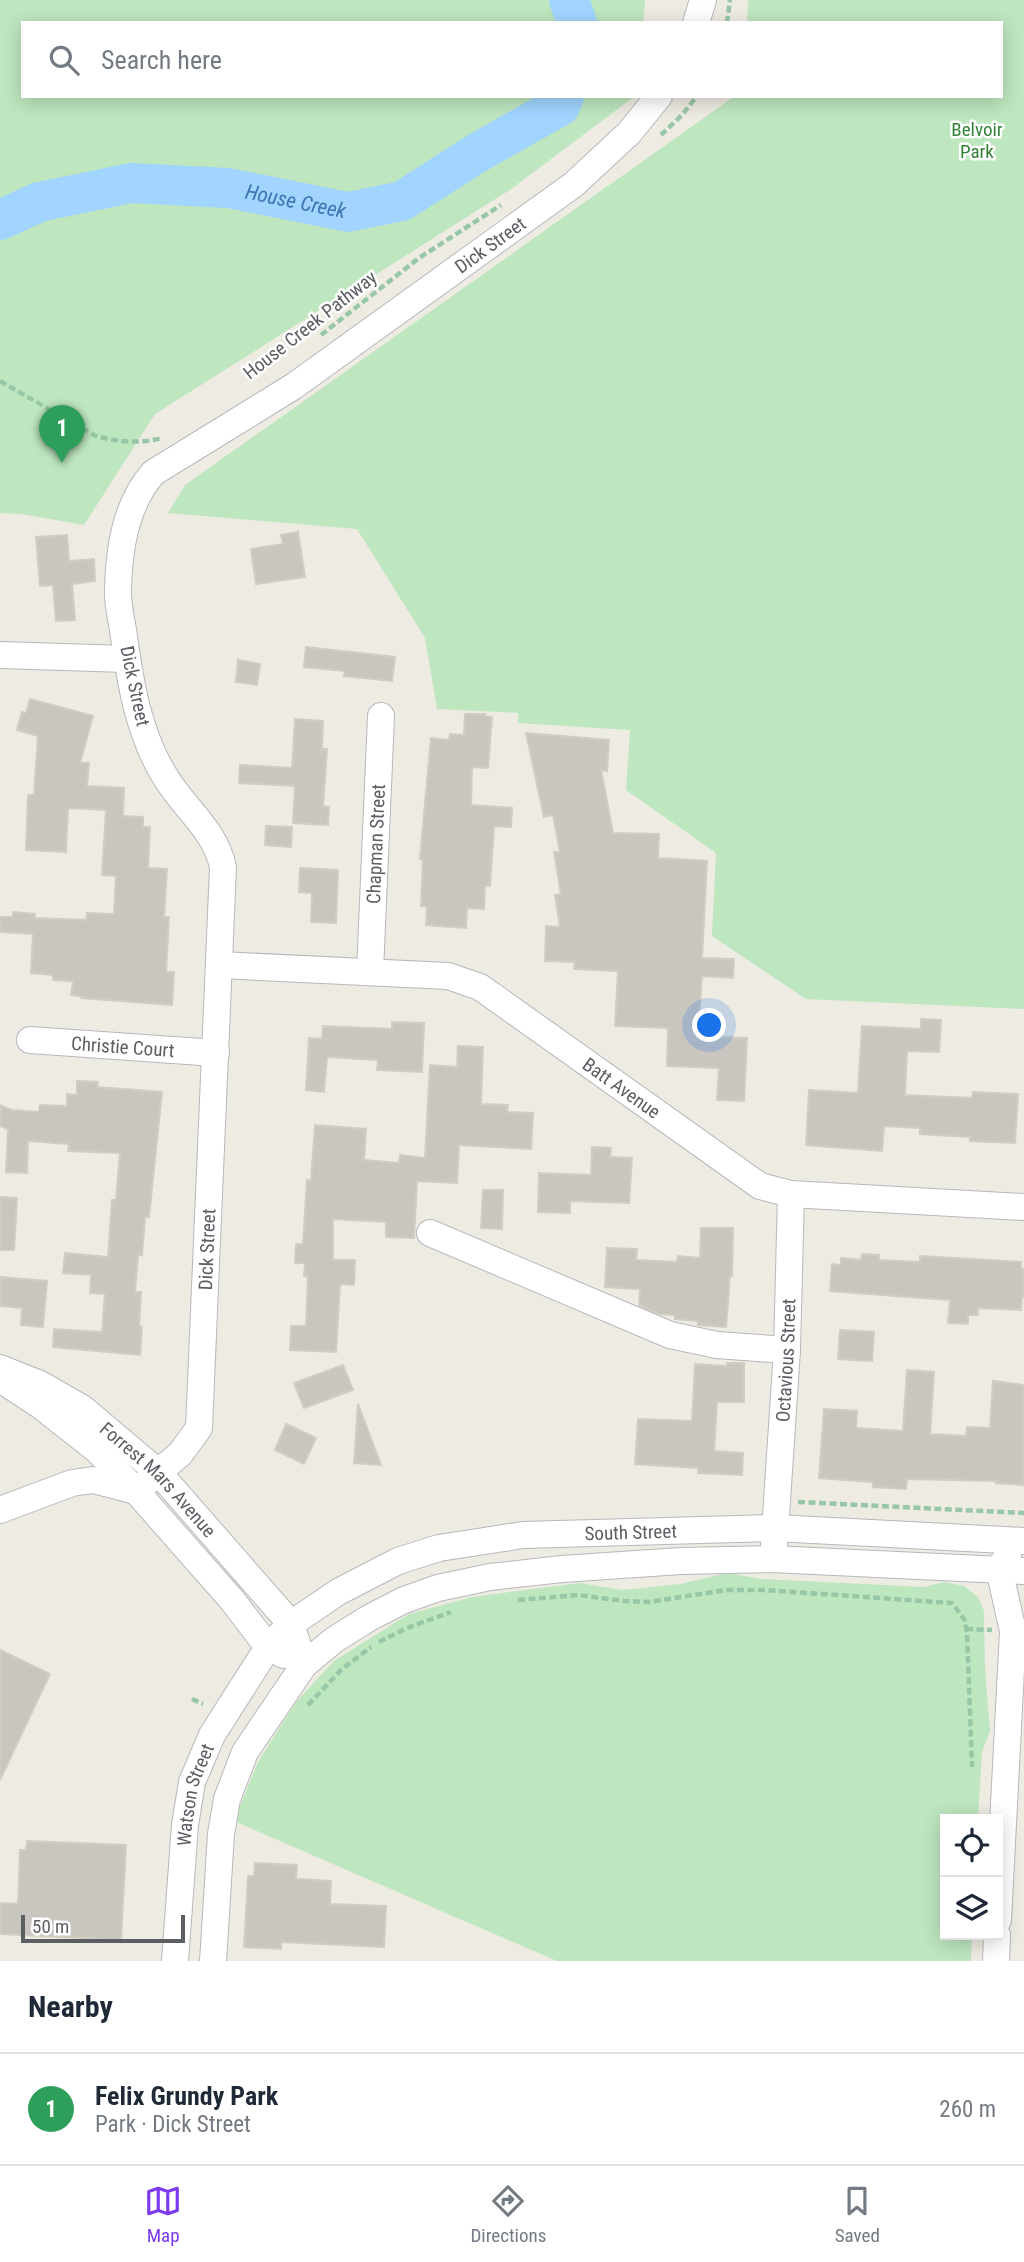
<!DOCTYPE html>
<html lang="en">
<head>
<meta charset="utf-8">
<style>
	body { margin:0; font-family:"Roboto Condensed",sans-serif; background:#f2f2f3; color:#1f2937 }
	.controls { position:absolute; right:21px; bottom:21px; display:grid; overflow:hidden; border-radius:0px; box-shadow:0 4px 18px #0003 }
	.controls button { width:63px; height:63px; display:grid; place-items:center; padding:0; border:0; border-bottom:2px solid #e0e1e3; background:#fff; color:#1f2937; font:35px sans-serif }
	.scale { position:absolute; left:21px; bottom:18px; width:164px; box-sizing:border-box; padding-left:7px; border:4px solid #5b5e63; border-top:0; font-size:19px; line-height:24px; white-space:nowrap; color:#5b5e63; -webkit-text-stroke:5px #fff; paint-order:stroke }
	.you { position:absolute; left:710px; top:1026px; width:24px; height:24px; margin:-18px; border:5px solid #fff; border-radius:50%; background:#1a73e8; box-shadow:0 0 0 10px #1a73e833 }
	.badge { display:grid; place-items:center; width:46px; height:46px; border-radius:50%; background:#7c3aed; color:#fff; font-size:23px; font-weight:700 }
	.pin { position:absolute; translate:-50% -58px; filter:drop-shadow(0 2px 4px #0008) }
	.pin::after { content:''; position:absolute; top:37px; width:24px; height:21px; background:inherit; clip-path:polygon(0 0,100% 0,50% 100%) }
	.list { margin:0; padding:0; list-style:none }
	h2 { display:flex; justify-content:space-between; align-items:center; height:91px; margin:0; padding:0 28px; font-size:30px }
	h2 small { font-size:23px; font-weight:400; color:#747a83 }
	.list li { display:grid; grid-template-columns:46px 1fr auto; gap:21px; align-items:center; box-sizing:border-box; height:112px; padding:0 28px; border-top:2px solid #e0e1e3 }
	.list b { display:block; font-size:26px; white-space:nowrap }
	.list p { margin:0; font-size:23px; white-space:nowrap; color:#747a83 }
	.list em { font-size:23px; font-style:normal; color:#747a83 }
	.icon { flex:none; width:38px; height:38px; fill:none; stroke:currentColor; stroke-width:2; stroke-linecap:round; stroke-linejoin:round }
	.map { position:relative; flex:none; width:1024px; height:1961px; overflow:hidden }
	.search { position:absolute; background:#fff; box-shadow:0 4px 18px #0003; left:21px; right:21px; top:21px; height:77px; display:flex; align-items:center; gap:18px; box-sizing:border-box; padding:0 24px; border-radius:0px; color:#747a83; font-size:26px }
	.sheet { height:203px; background:#fff }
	nav { display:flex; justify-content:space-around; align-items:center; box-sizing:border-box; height:98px; border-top:2px solid #e0e1e3; background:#fff; font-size:19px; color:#747a83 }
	nav a { display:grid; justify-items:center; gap:4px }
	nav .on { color:#7c3aed }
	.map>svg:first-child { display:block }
	.green { fill:#bee6bf }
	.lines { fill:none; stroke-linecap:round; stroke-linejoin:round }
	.river { stroke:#a1d5ff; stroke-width:40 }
	.building { fill:#c9c6c0; stroke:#d2cdc1; stroke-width:2 }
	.minor-casing { stroke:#b5b8bd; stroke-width:28 }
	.path { stroke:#97c7a6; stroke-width:4.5; stroke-dasharray:7 3.5; stroke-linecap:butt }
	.minor { stroke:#fff; stroke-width:26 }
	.labels { text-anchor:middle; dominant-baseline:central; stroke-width:5; stroke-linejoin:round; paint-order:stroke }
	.park-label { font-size:19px; fill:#338238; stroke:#fff }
	.street-label { font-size:19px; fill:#5b5e63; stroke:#fff }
	.water-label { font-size:21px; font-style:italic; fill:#3d74b2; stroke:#fff }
</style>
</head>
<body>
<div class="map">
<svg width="1024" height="1961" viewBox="0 0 1024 1961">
	<rect width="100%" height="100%" fill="#eeebe2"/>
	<g class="green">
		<polygon points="0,0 645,0 643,23 23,23 23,96 635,96 511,189 155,414 84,525 22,514 0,513"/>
		<polygon points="748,0 1024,0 1024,1009 806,999 712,936 716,853 626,790 630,730 518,723 518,713 437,709 425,638 357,529 168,513 185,485 735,96 1001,96 1001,23 747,23"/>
		<polygon points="728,1573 761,1579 924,1587 944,1582 964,1586 978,1597 984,1611 985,1669 990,1731 982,1752 978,1819 945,1819 945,1935 972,1935 971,1961 557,1961 234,1821 258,1762 296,1702 334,1661 409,1614 472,1597 580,1583 622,1590 680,1584"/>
	</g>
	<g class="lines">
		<g class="river">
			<polyline points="569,0 577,23"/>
			<path id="s1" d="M0,220L39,202L131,183L228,188L348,212L402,201L477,153L560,106L564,96"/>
		</g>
	</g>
	<g class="building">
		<polygon points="298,532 305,577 256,584 251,549 283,544 281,535"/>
		<polygon points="67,535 69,561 94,559 95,581 72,584 75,620 56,621 53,585 40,586 36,537"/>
		<polygon points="306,647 395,657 392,681 344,676 345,671 304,667"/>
		<polygon points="238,660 260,664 257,685 236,682"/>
		<polygon points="30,699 93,716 80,763 89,763 87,786 124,788 123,816 143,817 143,827 150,827 148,868 167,869 164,917 169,917 166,972 174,972 172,1005 81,998 81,996 71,995 73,981 53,980 53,975 31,973 33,934 0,932 0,917 13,917 13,912 35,914 35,918 86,920 87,913 114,914 116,876 102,875 106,810 68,808 66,852 26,850 28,795 34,795 38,736 17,730 22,712 26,713"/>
		<polygon points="465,714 485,714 485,716 492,717 488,768 472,767 471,805 512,808 511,827 494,826 490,886 485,886 484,909 467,908 466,928 426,925 427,907 421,906 423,859 420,859 431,738 449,740 450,734 464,735"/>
		<polygon points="295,719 323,721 322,749 327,749 323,806 329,807 328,825 293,823 295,786 239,783 240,765 292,768"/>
		<polygon points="526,733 609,740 607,771 601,770 613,833 659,834 658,858 707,861 702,958 734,959 733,978 702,976 698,1036 747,1038 744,1101 717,1100 719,1068 667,1066 668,1028 615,1026 618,971 574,969 575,962 545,961 546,926 560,927 555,895 561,894 554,852 560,852 553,815 544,817"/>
		<polygon points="266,826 292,827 291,847 265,845"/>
		<polygon points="300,868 338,870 336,923 311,922 312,893 299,892"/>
		<polygon points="921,1019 941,1020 939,1052 907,1051 905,1095 972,1098 973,1092 1018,1094 1015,1143 970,1141 970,1137 920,1134 920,1128 884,1126 882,1151 806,1145 809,1090 858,1093 862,1026 921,1029"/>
		<polygon points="392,1022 424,1023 422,1072 377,1070 378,1060 327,1057 324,1092 306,1090 309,1038 322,1039 323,1026 392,1029"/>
		<polygon points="458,1046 483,1047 481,1104 508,1105 507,1112 533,1113 531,1149 459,1145 457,1183 417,1181 414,1238 386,1237 386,1222 333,1219 333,1260 355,1260 354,1285 340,1284 336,1352 290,1350 291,1326 306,1326 308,1276 304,1276 305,1263 295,1263 296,1244 303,1244 307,1180 311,1181 315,1125 366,1129 364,1160 399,1163 400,1155 425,1158 430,1065 457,1067"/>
		<polygon points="77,1081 98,1082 97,1087 162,1092 149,1217 145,1217 142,1255 138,1255 135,1292 141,1292 139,1326 142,1327 140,1355 53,1347 54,1329 102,1332 105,1294 90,1293 91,1275 63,1273 65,1253 108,1257 112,1200 116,1200 120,1153 68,1151 69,1144 28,1141 27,1173 6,1172 8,1129 0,1126 0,1105 12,1110 39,1112 40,1105 67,1106 67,1094 77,1095"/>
		<polygon points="592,1147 611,1148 610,1157 632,1158 629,1203 570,1201 570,1213 538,1212 539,1173 591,1175"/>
		<polygon points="483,1190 503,1190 502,1229 481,1228"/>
		<polygon points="0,1197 17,1198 14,1250 0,1250"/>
		<polygon points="701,1228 733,1228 732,1276 730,1276 726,1327 698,1325 698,1321 675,1319 675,1315 660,1314 643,1307 639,1305 640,1289 605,1287 607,1248 637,1249 636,1260 677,1262 678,1256 700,1258"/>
		<polygon points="862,1254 879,1255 879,1260 920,1262 920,1256 1021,1262 1021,1269 1024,1269 1024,1297 1022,1297 1021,1310 978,1308 978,1315 968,1315 968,1324 948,1323 950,1300 830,1291 832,1264 841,1265 841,1258 861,1260"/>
		<polygon points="0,1277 47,1281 43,1327 21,1325 22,1308 0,1306"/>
		<polygon points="840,1330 874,1332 872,1361 838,1359"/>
		<polygon points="727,1363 744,1363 744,1402 717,1402 714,1451 743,1453 742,1475 698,1473 698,1468 635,1464 638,1419 692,1421 695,1364 727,1366"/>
		<polygon points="343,1365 353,1390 304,1408 294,1383"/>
		<polygon points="907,1370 934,1372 930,1434 966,1436 967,1427 990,1428 993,1381 1024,1385 1024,1485 996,1483 997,1481 907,1479 906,1489 873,1487 873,1482 819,1478 824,1409 857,1411 856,1428 903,1431"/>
		<polygon points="358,1404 381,1465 354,1463"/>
		<polygon points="286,1424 316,1438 304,1464 275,1450"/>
		<polygon points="0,1650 50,1674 0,1780"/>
		<polygon points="27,1841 126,1845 121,1940 0,1934 0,1903 18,1904 20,1850 26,1850"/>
		<polygon points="255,1863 297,1865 296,1879 331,1881 330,1904 386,1906 384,1947 281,1942 281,1949 244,1947 248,1876 254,1876"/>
	</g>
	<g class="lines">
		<g class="minor-casing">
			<g id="minor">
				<polyline points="696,23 703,0"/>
				<polyline points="0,655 127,659"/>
				<path id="s2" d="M220,965L448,976L480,987L760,1186L791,1194L1024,1207"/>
				<path id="s3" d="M370,972L381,716"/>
				<path id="s4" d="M30,1040L216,1053"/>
				<polyline points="430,1233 670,1335 717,1345 787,1350"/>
				<path id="s5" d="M0,1368L40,1384L82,1408L159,1473L291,1624L304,1665"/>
				<polyline points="6,1383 41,1406 97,1450 136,1491 232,1600 268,1647 284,1655"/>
				<path id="s6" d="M0,1510L72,1483L93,1480L136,1491L180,1454L199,1428L223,867C215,830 185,809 166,778C138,734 130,681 123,630C121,617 117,602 118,588C119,547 126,504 153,473L294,386L573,185L629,133L659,96"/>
				<path id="s7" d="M774,1546L787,1350L791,1194"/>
				<polyline points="998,1920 1013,1631 999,1569 1008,1555"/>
				<path id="s8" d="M175,1961L185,1825L192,1782L212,1735L268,1647L291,1624L338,1592L398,1561L439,1548L523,1535L775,1528L1024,1541"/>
				<polyline points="213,1961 221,1834 227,1799 245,1752 304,1665 334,1640 369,1618 404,1600 438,1588 490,1577 562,1569 681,1561 772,1559 1024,1571"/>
				<polyline points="996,1961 997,1935"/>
			</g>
		</g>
		<g class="path">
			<polyline points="727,23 730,0"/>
			<polyline points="661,135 682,115 697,96"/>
			<polyline points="321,335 419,258 501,205"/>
			<path d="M0,381L96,436C118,442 140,444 162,438"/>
			<polyline points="798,1502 1024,1513"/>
			<polyline points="518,1600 578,1595 624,1601 649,1602 726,1590 765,1590 952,1603 964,1619 967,1632 972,1767"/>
			<polyline points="966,1629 992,1630"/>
			<polyline points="379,1642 407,1628 451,1612"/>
			<polyline points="192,1699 203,1704"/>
			<polyline points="308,1705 341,1670 371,1647"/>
		</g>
		<use href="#minor" class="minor"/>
	</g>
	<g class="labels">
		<g class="park-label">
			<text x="977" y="129">Belvoir<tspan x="977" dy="22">Park</tspan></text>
		</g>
		<g class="street-label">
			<text stroke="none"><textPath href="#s6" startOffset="1628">Dick Street</textPath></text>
			<text transform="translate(310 325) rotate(-38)">House Creek Pathway</text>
			<text transform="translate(135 686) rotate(78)">Dick Street</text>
			<text stroke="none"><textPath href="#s3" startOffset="128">Chapman Street</textPath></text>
			<text stroke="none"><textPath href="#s4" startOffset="93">Christie Court</textPath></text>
			<text stroke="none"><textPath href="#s2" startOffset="436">Batt Avenue</textPath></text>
			<text stroke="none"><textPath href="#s6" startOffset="411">Dick Street</textPath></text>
			<text stroke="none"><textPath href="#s7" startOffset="186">Octavious Street</textPath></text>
			<text stroke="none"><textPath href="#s5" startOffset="196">Forrest Mars Avenue</textPath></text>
			<text stroke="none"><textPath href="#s8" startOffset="728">South Street</textPath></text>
			<text stroke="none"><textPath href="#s8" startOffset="168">Watson Street</textPath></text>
		</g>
		<g class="water-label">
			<text stroke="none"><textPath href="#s1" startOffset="303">House Creek</textPath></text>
		</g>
	</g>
</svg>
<div class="controls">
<button><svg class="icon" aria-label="locate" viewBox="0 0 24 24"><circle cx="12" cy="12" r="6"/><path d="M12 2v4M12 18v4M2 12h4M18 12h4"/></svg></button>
<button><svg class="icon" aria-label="layers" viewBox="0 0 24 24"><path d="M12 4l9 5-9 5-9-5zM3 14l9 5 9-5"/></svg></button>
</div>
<div class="scale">50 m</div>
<div class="you"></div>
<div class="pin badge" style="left:62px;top:463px;background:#2e9e5b">1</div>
<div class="search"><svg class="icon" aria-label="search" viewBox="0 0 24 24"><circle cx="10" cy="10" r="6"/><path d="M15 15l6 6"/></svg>Search here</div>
</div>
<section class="sheet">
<h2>Nearby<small></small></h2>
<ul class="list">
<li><span class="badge" style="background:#2e9e5b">1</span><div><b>Felix Grundy Park</b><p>Park · Dick Street</p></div><em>260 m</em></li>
</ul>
</section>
<nav>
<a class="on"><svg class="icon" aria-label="map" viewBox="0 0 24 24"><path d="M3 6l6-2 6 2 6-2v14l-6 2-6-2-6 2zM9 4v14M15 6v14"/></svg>Map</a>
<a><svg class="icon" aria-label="directions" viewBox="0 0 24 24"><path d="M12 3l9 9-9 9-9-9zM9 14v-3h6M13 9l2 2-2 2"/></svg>Directions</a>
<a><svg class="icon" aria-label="saved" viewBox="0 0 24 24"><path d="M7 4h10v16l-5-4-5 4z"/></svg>Saved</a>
</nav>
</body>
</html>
